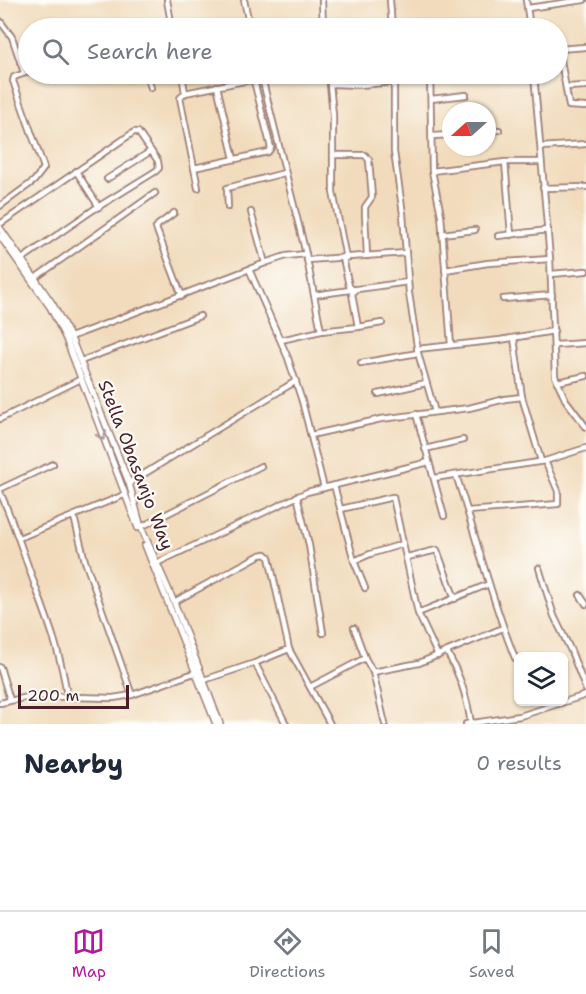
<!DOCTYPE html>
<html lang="en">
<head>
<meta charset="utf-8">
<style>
	body { margin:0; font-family:"Shantell Sans",sans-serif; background:#f2f2f3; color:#1f2937 }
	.controls { position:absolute; right:18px; bottom:18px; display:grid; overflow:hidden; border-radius:9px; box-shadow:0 2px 4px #0004 }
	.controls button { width:54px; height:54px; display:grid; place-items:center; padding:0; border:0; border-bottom:2px solid #e0e1e3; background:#fff; color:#1f2937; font:30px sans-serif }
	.compass { position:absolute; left:442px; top:102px; width:54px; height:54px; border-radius:50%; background:#fff; box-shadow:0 2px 4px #0004; rotate:249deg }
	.scale { position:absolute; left:18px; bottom:15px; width:111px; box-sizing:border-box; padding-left:6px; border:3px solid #4a1f2b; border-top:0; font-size:16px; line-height:21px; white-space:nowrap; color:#4a1f2b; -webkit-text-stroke:4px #fdfcf7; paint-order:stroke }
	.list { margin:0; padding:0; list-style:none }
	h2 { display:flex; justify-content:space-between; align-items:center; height:78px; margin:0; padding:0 24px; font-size:26px }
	h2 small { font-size:20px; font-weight:400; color:#747a83 }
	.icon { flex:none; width:33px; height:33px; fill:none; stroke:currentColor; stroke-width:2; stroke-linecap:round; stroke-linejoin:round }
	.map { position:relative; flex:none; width:586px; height:724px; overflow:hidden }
	.search { position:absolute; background:#fff; box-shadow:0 2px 4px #0004; left:18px; right:18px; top:18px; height:66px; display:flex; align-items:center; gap:15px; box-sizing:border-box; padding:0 21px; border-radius:33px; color:#747a83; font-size:22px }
	.sheet { height:186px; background:#fff }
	nav { display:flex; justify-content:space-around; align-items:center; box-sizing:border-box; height:84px; border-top:2px solid #e0e1e3; background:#fff; font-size:16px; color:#747a83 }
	nav a { display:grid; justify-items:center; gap:3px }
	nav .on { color:#b5179e }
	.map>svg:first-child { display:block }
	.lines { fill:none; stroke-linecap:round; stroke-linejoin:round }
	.minor-casing { stroke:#9e7d74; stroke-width:8 }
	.tertiary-casing { stroke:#9e7d74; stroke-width:8 }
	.minor { stroke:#fff; stroke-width:4.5 }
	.tertiary { stroke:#fff; stroke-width:5 }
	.oneway { stroke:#ae9aa0 }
	.labels { text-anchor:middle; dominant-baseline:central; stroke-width:4.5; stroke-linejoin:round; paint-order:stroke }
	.street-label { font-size:18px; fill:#4a1f2b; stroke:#fdfcf7 }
</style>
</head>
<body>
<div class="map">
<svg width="586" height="724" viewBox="0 0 586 724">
	<rect width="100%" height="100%" fill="#fdfcf7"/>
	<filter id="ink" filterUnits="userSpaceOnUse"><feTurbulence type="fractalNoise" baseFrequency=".0167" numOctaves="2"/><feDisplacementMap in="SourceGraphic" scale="12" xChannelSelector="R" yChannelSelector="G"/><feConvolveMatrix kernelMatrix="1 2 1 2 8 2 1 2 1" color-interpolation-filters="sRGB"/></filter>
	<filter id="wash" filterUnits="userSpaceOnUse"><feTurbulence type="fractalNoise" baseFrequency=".008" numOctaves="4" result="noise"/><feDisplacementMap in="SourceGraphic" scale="24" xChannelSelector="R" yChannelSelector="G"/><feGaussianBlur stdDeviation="1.35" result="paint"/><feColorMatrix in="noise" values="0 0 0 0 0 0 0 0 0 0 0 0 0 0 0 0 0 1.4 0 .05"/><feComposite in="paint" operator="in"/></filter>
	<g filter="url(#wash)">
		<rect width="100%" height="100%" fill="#f1dbbc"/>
	</g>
	<g filter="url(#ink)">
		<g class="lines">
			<g class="minor-casing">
				<g id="minor">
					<polyline points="167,0 172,28"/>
					<polyline points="244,0 250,28"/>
					<polyline points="322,0 323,28"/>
					<polyline points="390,0 392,28"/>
					<polyline points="526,0 530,28"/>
					<polyline points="528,8 584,0"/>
					<polyline points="0,21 12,37 24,73"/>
					<polyline points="558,49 586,47"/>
					<polyline points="559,49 569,106 586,107"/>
					<polyline points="147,74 151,88"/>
					<polyline points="182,74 185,93 180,98 198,188"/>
					<polyline points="261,74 306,254 321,331"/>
					<polyline points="329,74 333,115 333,192 346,258"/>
					<polyline points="430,74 432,171 441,215 451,345"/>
					<polyline points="534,74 550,259 555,376 565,399 586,427"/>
					<polyline points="394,82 394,152 403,214 409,293 418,353 435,412"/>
					<polyline points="332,84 360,85 394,82 396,74"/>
					<polyline points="217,86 234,159"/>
					<polyline points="566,87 586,86"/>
					<polyline points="185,93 249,80 254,81 271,148 268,152 194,168"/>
					<polyline points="431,99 466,95"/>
					<polyline points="487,131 499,130"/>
					<polyline points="432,136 451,135"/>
					<polyline points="541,147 586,144"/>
					<polyline points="333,155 365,155 369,160 372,197 365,207 365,213 367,256"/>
					<polyline points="505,162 511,235"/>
					<polyline points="76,171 99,207"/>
					<polyline points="432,171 505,162 541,162"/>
					<polyline points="107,179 151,151"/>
					<polyline points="543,188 586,187"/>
					<polyline points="0,206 34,181 44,168 13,81 14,77 28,72"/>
					<polyline points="228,207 227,188 284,173"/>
					<polyline points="251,212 265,263"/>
					<polyline points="174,213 158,225 156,228 182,296"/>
					<polyline points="0,224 134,132 138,132 158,161 159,168 156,171 93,210 22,259"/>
					<polyline points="442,234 475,230"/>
					<polyline points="498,236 548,230"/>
					<polyline points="307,260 406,253"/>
					<polyline points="249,269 288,358 302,401 324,488"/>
					<polyline points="445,270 488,263 550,259"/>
					<polyline points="551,274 586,271"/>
					<polyline points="35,278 155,193"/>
					<polyline points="314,295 408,282"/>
					<polyline points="503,299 552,295"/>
					<polyline points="358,327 382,323"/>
					<polyline points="68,338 268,262 286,256 306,254"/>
					<polyline points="281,340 321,331 358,327 352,294 354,291 349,286 343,258"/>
					<polyline points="555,345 586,343"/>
					<polyline points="417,349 500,340 554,331"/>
					<polyline points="81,361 200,316"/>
					<polyline points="361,363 418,353"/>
					<polyline points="557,382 586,376"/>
					<polyline points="378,394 426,383"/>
					<polyline points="522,397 541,461"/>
					<polyline points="416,414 444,516"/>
					<polyline points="0,419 81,379"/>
					<polyline points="311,435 381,419 469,408 505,399 522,397 514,338"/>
					<polyline points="425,449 463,440"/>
					<path d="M456,475C476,536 491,599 515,658"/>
					<polyline points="434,478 545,461 586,448"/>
					<polyline points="129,483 296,381"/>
					<polyline points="334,485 354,561 370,554 403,544"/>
					<polyline points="0,489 53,464"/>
					<path d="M0,492C14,523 24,556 36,588C49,623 62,658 67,696"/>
					<polyline points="297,496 309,545 323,633"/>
					<polyline points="341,509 393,497 418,613 438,656"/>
					<polyline points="468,511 558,504 558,491 545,461"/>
					<polyline points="74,517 85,561 132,695"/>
					<polyline points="141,527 261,466"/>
					<polyline points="19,538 124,495"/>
					<polyline points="407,557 437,550 455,599"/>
					<polyline points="354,561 365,588"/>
					<polyline points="157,563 307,492 429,462"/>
					<polyline points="539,568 554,616 571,651 586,690"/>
					<polyline points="580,595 586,604"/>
					<polyline points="174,602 260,555 266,554 269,557 289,649 255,663 204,680"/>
					<polyline points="418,613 489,584"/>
					<polyline points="354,628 365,658 373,672 385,724"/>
					<polyline points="289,649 330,724"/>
					<path d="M447,652C461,678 466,694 471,723"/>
					<polyline points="255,663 286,724"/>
					<polyline points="0,667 10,700"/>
					<polyline points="373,672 419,663 503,628"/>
					<polyline points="310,687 365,658"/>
					<polyline points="0,703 33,696 113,698 132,695 197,672"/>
					<polyline points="466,724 520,716 586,695"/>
				</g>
			</g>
			<g class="tertiary-casing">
				<g id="tertiary">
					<polyline points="0,228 52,303 71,338 129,483 141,527 174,602 220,724"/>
					<polyline points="0,236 50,307 66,339 138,528"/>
					<polyline points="145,545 216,724"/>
				</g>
			</g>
			<use href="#minor" class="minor"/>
			<use href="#tertiary" class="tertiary"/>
		</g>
		<defs><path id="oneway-chevron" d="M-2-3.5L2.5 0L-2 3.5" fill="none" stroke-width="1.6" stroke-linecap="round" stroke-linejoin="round" transform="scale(1.5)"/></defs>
		<use class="oneway" href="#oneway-chevron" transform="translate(102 436) rotate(69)"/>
	</g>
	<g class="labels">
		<g class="street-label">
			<text transform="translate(136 465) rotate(69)">Stella Obasanjo Way</text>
		</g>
	</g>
</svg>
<div class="controls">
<button><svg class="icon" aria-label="layers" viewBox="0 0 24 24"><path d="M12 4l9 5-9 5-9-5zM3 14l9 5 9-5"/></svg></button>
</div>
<svg class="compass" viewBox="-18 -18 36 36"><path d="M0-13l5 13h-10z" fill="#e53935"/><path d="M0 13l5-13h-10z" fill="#747a83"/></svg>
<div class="scale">200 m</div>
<div class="search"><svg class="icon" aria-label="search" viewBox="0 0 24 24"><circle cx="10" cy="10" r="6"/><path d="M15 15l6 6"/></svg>Search here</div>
</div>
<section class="sheet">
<h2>Nearby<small>0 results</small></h2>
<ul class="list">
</ul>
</section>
<nav>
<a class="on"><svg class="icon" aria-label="map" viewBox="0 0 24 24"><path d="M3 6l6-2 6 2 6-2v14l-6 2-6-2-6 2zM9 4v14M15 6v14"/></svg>Map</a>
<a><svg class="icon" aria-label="directions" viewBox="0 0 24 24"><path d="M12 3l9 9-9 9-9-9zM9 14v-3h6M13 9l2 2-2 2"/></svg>Directions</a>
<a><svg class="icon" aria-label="saved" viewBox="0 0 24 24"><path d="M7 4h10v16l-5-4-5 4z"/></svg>Saved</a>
</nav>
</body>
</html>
